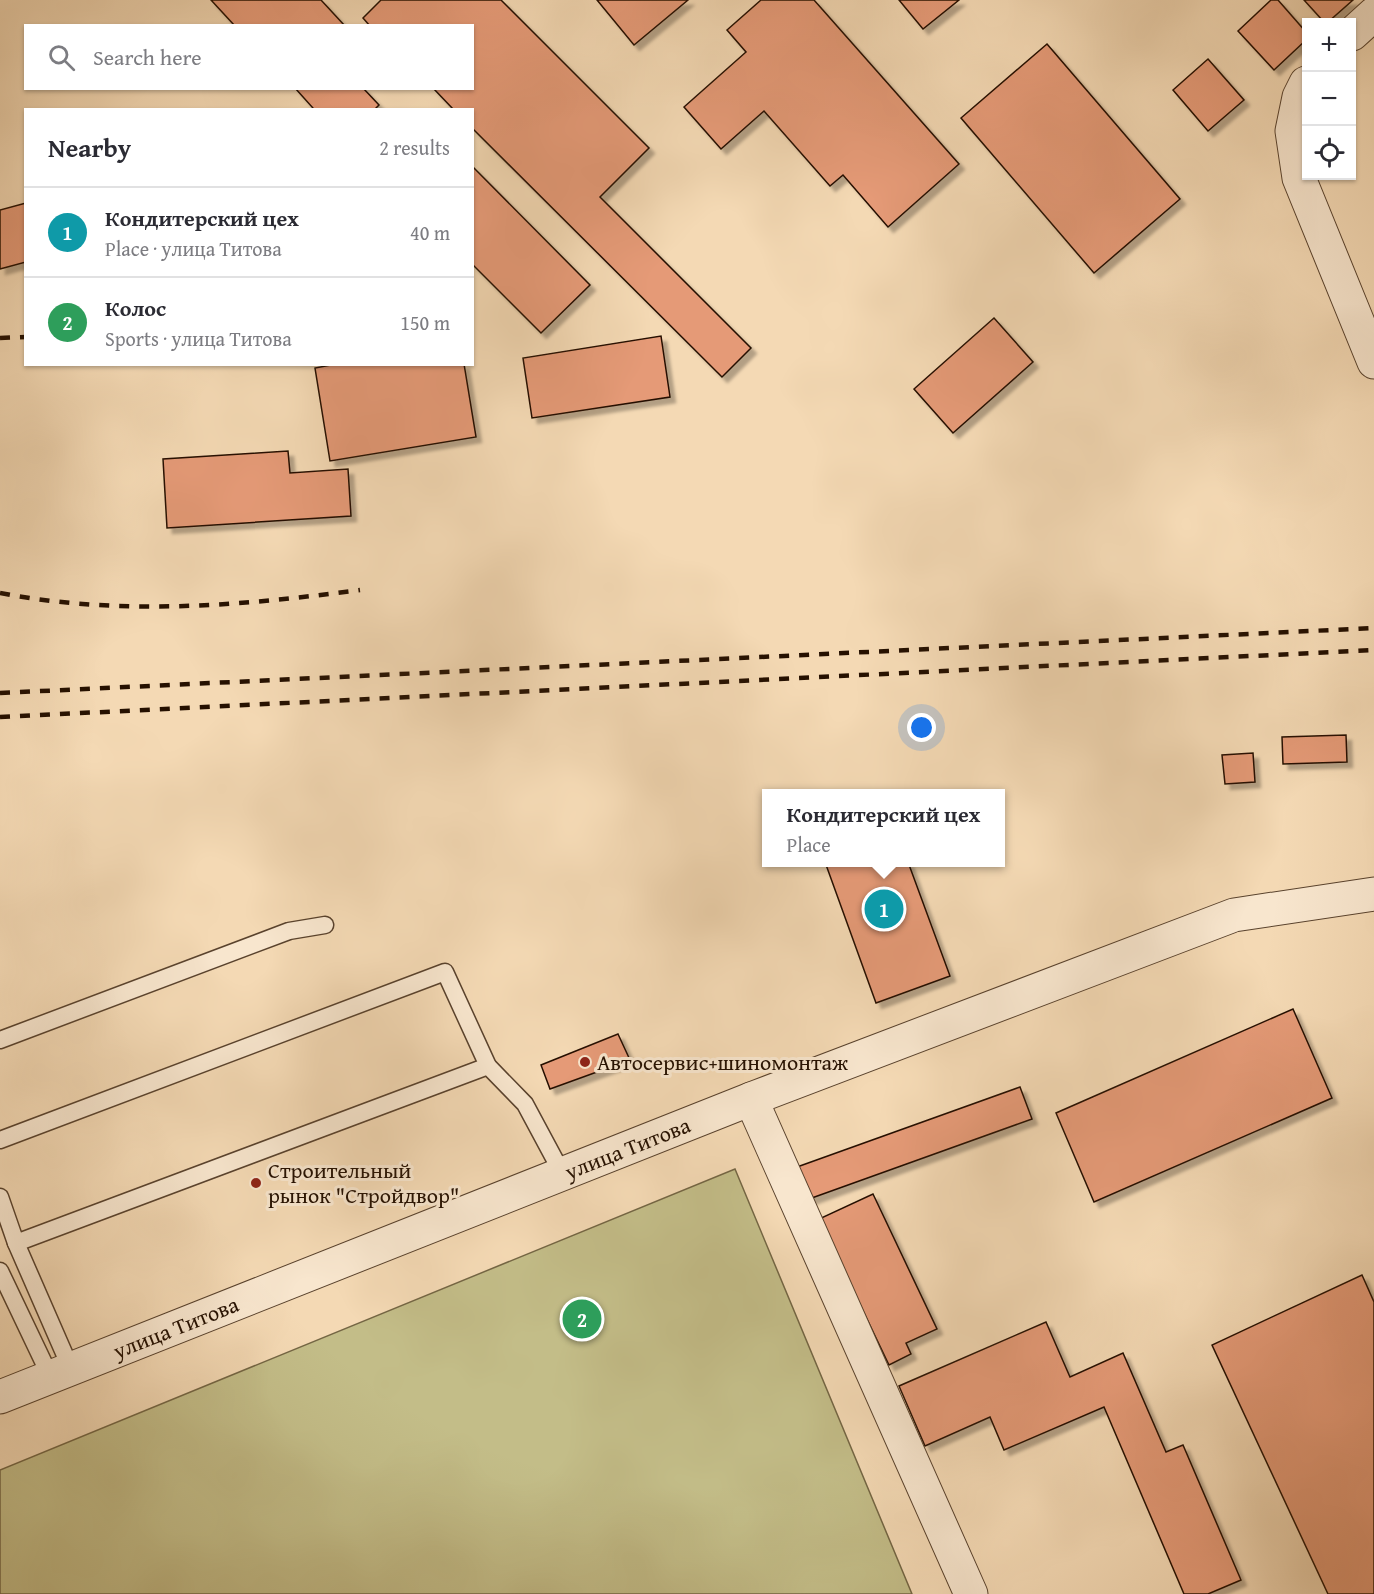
<!DOCTYPE html>
<html lang="en">
<head>
<meta charset="utf-8">
<style>
	body { margin:0; font-family:"Gentium Book Plus",serif; background:#f7f7f7; color:#2b2b33 }
	.controls { position:absolute; right:18px; top:18px; display:grid; overflow:hidden; border-radius:0px; box-shadow:0 2px 4px #0004 }
	.controls button { width:54px; height:54px; display:grid; place-items:center; padding:0; border:0; border-bottom:2px solid #e1e1e2; background:#fff; color:#2b2b33; font:30px sans-serif }
	.you { position:absolute; left:922px; top:728px; width:21px; height:21px; margin:-15px; border:4px solid #fff; border-radius:50%; background:#1a73e8; box-shadow:0 0 0 9px #1a73e833 }
	.badge { display:grid; place-items:center; width:39px; height:39px; border-radius:50%; background:#db2777; color:#fff; font-size:20px; font-weight:700 }
	.pin { position:absolute; translate:-50% -50%; border:3px solid #fff; box-shadow:0 2px 6px #0006 }
	.popup { position:absolute; left:762px; top:789px; width:243px; height:78px; box-sizing:border-box; display:grid; place-content:center; border-radius:0px; background:#fff; filter:drop-shadow(0 2px 4px #0005); font-size:20px; white-space:nowrap; color:#7c7c81 }
	.popup b { font-size:22px; color:#2b2b33 }
	.popup::after { content:''; position:absolute; left:50%; top:100%; margin-left:-12px; border:12px solid transparent; border-top-color:#fff }
	.list { margin:0; padding:0; list-style:none }
	h2 { display:flex; justify-content:space-between; align-items:center; height:78px; margin:0; padding:0 24px; font-size:26px }
	h2 small { font-size:20px; font-weight:400; color:#7c7c81 }
	.list li { display:grid; grid-template-columns:39px 1fr auto; gap:18px; align-items:center; box-sizing:border-box; height:90px; padding:0 24px; border-top:2px solid #e1e1e2 }
	.list b { display:block; font-size:22px; white-space:nowrap }
	.list p { margin:0; font-size:20px; white-space:nowrap; color:#7c7c81 }
	.list em { font-size:20px; font-style:normal; color:#7c7c81 }
	.icon { flex:none; width:33px; height:33px; fill:none; stroke:currentColor; stroke-width:2; stroke-linecap:round; stroke-linejoin:round }
	.map { position:relative; flex:none; width:1374px; height:1594px; overflow:hidden }
	.search { position:absolute; background:#fff; box-shadow:0 2px 4px #0004; left:24px; top:24px; width:450px; height:66px; display:flex; align-items:center; gap:15px; box-sizing:border-box; padding:0 21px; border-radius:0px; color:#7c7c81; font-size:22px }
	.panel { position:absolute; background:#fff; box-shadow:0 2px 4px #0004; left:24px; top:108px; width:450px; height:258px; border-radius:0px }
	.map>svg:first-child { display:block }
	.green { fill:#c3bd88; stroke:#746644; stroke-width:1.5 }
	.building { fill:#e59a77; stroke:#251000; stroke-width:1.5; filter:url(#shadow) }
	.lines { fill:none; stroke-linecap:round; stroke-linejoin:round }
	.lane-casing { stroke:#59422d; stroke-width:19 }
	.street-casing { stroke:#59422d; stroke-width:35 }
	.lane { stroke:#f8e6ce; stroke-width:16 }
	.street { stroke:#f8e6ce; stroke-width:33 }
	.rail { stroke:#251000; stroke-width:4.5; stroke-dasharray:10 10; stroke-linecap:butt }
	.poi-dot { fill:#8f2418; stroke:#f8e6ce; stroke-width:2 }
	.labels { text-anchor:middle; dominant-baseline:central; stroke-width:6; stroke-linejoin:round; paint-order:stroke }
	.poi-label { font-size:22px; fill:#251000; stroke:#f8e6ce; text-anchor:start }
	.street-label { font-size:22px; fill:#251000; stroke:#f8e6ce }
</style>
</head>
<body>
<div class="map">
<svg width="1374" height="1594" viewBox="0 0 1374 1594">
	<defs>
		<filter id="shadow"><feDropShadow dx="5.5" dy="5.5" stdDeviation="1.5" flood-color="#0004"/></filter>
	</defs>
	<rect width="100%" height="100%" fill="#f4d9b4"/>
	<filter id="stains"><feTurbulence type="fractalNoise" baseFrequency=".00333" numOctaves="4"/><feColorMatrix values="0 0 0 0 .2 0 0 0 0 .09 0 0 0 0 .02 0 0 0 .5 -.17"/></filter>
	<radialGradient id="worn" r=".72"><stop offset=".6" stop-color="#630" stop-opacity="0"/><stop offset="1" stop-color="#630" stop-opacity=".3"/></radialGradient>
	<polygon class="green" points="735,1169 912,1594 0,1594 0,1470"/>
	<g class="building">
		<polygon points="211,0 321,0 345,26 235,26"/>
		<polygon points="381,0 501,0 649,148 600,197 751,348 722,377 472,128 472,110 454,110 433,88 472,88 472,26 370,26 363,18"/>
		<polygon points="597,0 688,0 634,45"/>
		<polygon points="761,0 814,0 959,164 888,227 843,175 830,186 764,111 721,149 684,107 746,52 727,30"/>
		<polygon points="899,0 959,0 923,29"/>
		<polygon points="1271,0 1278,0 1306,32 1306,40 1274,70 1238,31"/>
		<polygon points="1304,0 1353,0 1328,22 1324,22"/>
		<polygon points="1047,44 1180,199 1094,273 961,118"/>
		<polygon points="1208,59 1244,100 1208,131 1173,90"/>
		<polygon points="295,88 363,88 379,105 374,110 312,110 313,108"/>
		<polygon points="472,166 590,285 541,333 472,264"/>
		<polygon points="26,203 26,262 0,269 0,210"/>
		<polygon points="994,318 1033,362 953,433 914,389"/>
		<polygon points="661,336 670,397 532,418 523,358"/>
		<polygon points="336,364 464,364 476,437 330,461 315,368"/>
		<polygon points="288,451 290,473 348,469 351,516 167,528 163,459"/>
		<polygon points="1346,735 1347,762 1283,764 1282,737"/>
		<polygon points="1253,753 1255,782 1225,784 1222,755"/>
		<polygon points="825,862 908,862 950,976 876,1003"/>
		<polygon points="1293,1009 1332,1098 1094,1202 1056,1113"/>
		<polygon points="618,1034 630,1060 550,1089 541,1065"/>
		<polygon points="1020,1087 1032,1119 809,1199 797,1167"/>
		<polygon points="873,1194 937,1329 906,1343 911,1354 889,1365 819,1219"/>
		<polygon points="1362,1275 1374,1302 1374,1594 1328,1594 1212,1345"/>
		<polygon points="1046,1322 1070,1377 1123,1353 1166,1452 1183,1445 1241,1580 1208,1594 1184,1594 1104,1407 1004,1450 990,1417 925,1446 899,1386"/>
	</g>
	<g class="lines">
		<g class="lane-casing">
			<g id="lane">
				<polyline points="0,1040 289,931 325,925"/>
				<polyline points="0,1140 445,972 488,1066 525,1104 562,1173"/>
				<polyline points="0,1197 16,1243 71,1369"/>
				<polyline points="16,1243 488,1066"/>
				<polyline points="0,1271 51,1378"/>
			</g>
		</g>
		<g class="street-casing">
			<g id="street">
				<polyline points="1352,34 1374,14"/>
				<polyline points="1306,83 1299,97 1292,131 1299,178 1374,362"/>
				<polyline points="751,1099 1234,915 1374,894"/>
				<path id="s1" d="M0,1397L751,1099L971,1594"/>
			</g>
		</g>
		<use href="#lane" class="lane"/>
		<use href="#street" class="street"/>
		<g class="rail">
			<polyline points="0,338 26,337"/>
			<path d="M0,593C120,616 239,606 360,590"/>
			<polyline points="0,693 1374,628"/>
			<polyline points="0,717 1374,650"/>
		</g>
	</g>
	<g class="poi-dot">
		<circle cx="585" cy="1062" r="6"/>
		<circle cx="256" cy="1183" r="6"/>
	</g>
	<g class="labels">
		<g class="poi-label">
			<text x="597" y="1062">Автосервис+шиномонтаж</text>
			<text x="268" y="1170">Строительный<tspan x="268" dy="25">рынок "Стройдвор"</tspan></text>
		</g>
		<g class="street-label">
			<text stroke="none"><textPath href="#s1" startOffset="675">улица Титова</textPath></text>
			<text stroke="none"><textPath href="#s1" startOffset="189">улица Титова</textPath></text>
		</g>
	</g>
	<rect width="100%" height="100%" filter="url(#stains)"/>
	<rect width="100%" height="100%" fill="url(#worn)"/>
</svg>
<div class="controls">
<button>+</button>
<button>−</button>
<button><svg class="icon" aria-label="locate" viewBox="0 0 24 24"><circle cx="12" cy="12" r="6"/><path d="M12 2v4M12 18v4M2 12h4M18 12h4"/></svg></button>
</div>
<div class="you"></div>
<div class="pin badge" style="left:884px;top:909px;background:#0f9aa8">1</div>
<div class="popup"><b>Кондитерский цех</b>Place</div>
<div class="pin badge" style="left:582px;top:1319px;background:#2e9e5b">2</div>
<div class="search"><svg class="icon" aria-label="search" viewBox="0 0 24 24"><circle cx="10" cy="10" r="6"/><path d="M15 15l6 6"/></svg>Search here</div>
<section class="panel">
<h2>Nearby<small>2 results</small></h2>
<ul class="list">
<li><span class="badge" style="background:#0f9aa8">1</span><div><b>Кондитерский цех</b><p>Place · улица Титова</p></div><em>40 m</em></li>
<li><span class="badge" style="background:#2e9e5b">2</span><div><b>Колос</b><p>Sports · улица Титова</p></div><em>150 m</em></li>
</ul>
</section>
</div>
</body>
</html>
